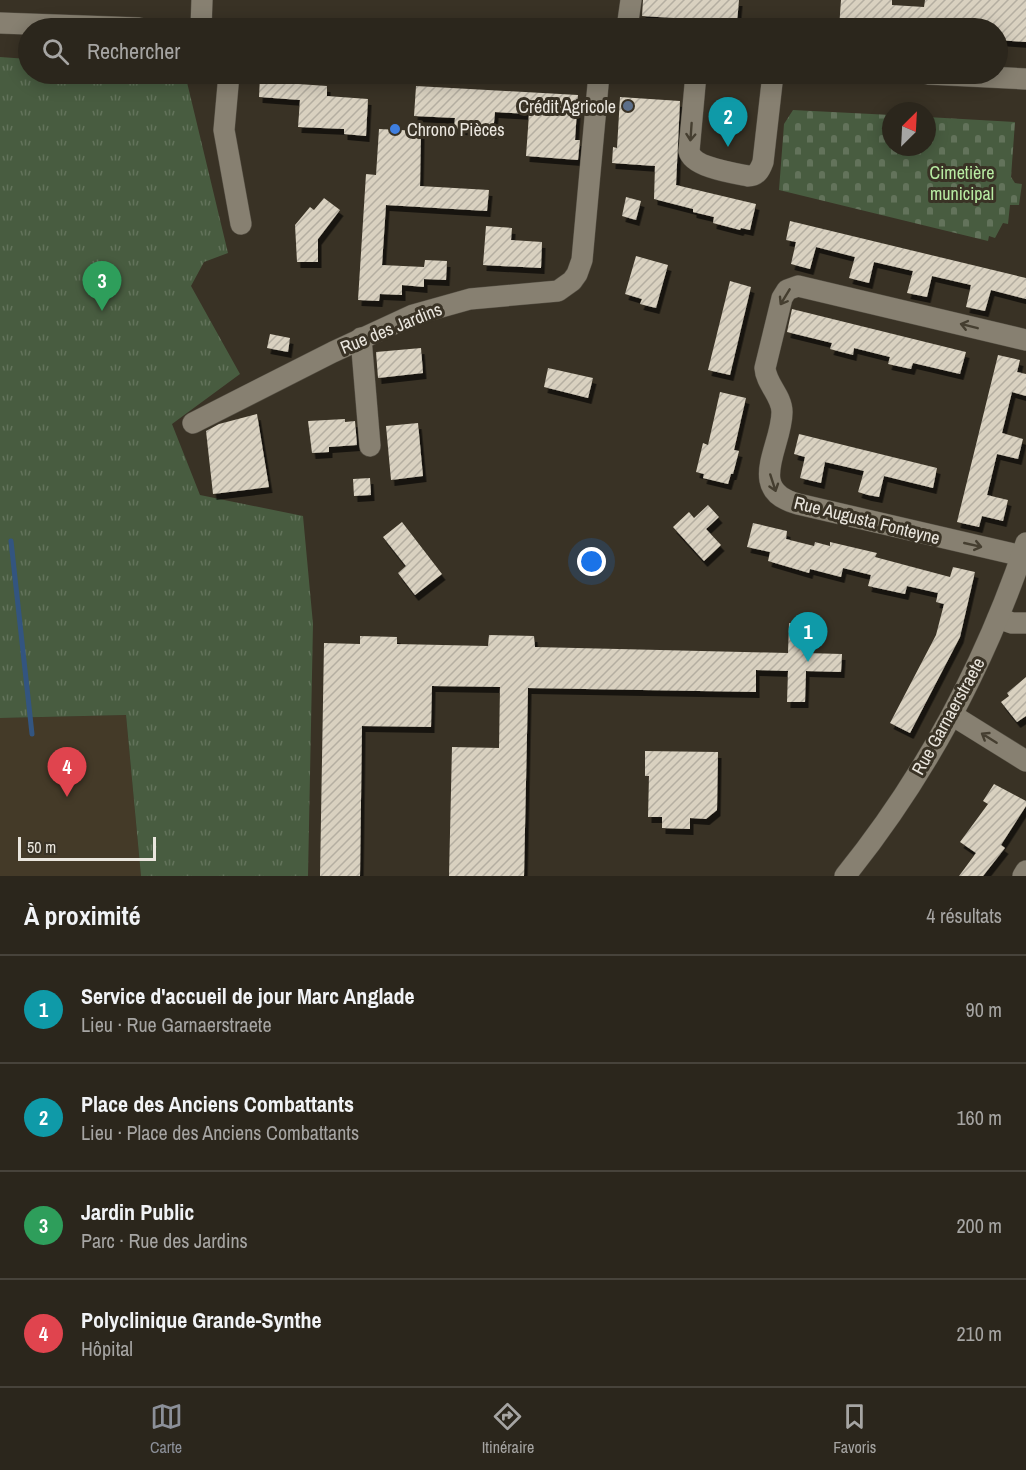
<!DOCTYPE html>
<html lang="fr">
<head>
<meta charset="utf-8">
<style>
	body { margin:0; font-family:"Archivo Narrow",sans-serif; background:#373229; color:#f1f3f6 }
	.compass { position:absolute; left:882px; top:102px; width:54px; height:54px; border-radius:50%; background:#2b261c; box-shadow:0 3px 15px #0003; rotate:24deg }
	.scale { position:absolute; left:18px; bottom:15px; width:138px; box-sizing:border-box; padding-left:6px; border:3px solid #eae6de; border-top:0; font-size:16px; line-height:21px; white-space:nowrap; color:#eae6de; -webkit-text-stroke:4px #393225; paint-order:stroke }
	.you { position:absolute; left:592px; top:562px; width:21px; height:21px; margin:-15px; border:4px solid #fff; border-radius:50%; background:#1a73e8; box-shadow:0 0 0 9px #1a73e833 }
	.badge { display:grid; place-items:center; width:39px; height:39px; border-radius:50%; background:#8c9099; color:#fff; font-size:20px; font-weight:700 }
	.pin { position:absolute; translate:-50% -50px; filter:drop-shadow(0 2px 3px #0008) }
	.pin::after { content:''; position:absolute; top:32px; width:21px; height:18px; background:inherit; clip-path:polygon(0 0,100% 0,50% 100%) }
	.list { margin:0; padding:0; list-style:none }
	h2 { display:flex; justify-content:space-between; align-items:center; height:78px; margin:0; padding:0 24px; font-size:26px }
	h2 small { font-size:20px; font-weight:400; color:#a6a5a3 }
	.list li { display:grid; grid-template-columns:39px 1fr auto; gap:18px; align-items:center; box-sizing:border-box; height:108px; padding:0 24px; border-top:2px solid #47433b }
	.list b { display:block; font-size:22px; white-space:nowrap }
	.list p { margin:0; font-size:20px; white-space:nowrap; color:#a6a5a3 }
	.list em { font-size:20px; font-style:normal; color:#a6a5a3 }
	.icon { flex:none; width:33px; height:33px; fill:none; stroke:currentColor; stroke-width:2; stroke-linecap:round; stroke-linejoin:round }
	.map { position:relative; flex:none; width:1026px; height:876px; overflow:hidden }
	.search { position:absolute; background:#2b261c; box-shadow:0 3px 15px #0003; left:18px; right:18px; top:18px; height:66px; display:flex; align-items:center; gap:15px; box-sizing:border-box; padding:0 21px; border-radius:33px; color:#a6a5a3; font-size:22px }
	.sheet { height:510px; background:#2b261c }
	nav { display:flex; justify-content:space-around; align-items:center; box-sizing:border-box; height:84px; border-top:2px solid #47433b; background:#2b261c; font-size:16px; color:#a6a5a3 }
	nav a { display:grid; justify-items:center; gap:3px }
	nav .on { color:#8c9099 }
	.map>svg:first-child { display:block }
	.built { fill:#443a28 }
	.cemetery { fill:url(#cemetery-stones) }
	.park { fill:url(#park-tufts) }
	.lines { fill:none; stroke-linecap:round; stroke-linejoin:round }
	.stream { stroke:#335580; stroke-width:5 }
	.building { fill:url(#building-hatch); filter:url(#shadow) }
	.minor-casing { stroke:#554f44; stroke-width:22 }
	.minor { stroke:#878071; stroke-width:21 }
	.oneway { stroke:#453e30 }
	.service-dot { fill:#5c6f8a; stroke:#393225; stroke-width:2 }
	.shop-dot { fill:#3f7fe0; stroke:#393225; stroke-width:2 }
	.labels { text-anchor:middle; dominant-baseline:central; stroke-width:6; stroke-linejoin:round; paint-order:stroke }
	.poi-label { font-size:18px; fill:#eae6de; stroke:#393225; text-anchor:end }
	.park-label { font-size:18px; fill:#b8eba2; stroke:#393225 }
	.street-label { font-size:18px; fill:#eae6de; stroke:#393225 }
</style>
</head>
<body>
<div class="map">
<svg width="1026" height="876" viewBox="0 0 1026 876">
	<defs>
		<pattern id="cemetery-stones" width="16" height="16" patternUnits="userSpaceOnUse" patternTransform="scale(1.5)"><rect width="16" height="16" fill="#485c40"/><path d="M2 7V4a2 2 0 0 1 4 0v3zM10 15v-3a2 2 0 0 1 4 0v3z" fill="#63735b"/></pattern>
		<pattern id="park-tufts" width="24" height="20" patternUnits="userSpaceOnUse" patternTransform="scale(1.5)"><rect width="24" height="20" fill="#485c40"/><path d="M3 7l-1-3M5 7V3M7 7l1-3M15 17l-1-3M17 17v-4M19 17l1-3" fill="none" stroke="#63735b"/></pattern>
		<pattern id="building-hatch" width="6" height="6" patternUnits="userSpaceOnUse" patternTransform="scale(1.5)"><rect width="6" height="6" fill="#d9d1c0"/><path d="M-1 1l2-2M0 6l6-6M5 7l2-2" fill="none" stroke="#b4aea1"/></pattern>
		<filter id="shadow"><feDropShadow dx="3.5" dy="6" stdDeviation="0" flood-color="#0009"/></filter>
	</defs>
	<rect width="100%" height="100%" fill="#393225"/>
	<polygon class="built" points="126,715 141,876 0,876 0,718"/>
	<polygon class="cemetery" points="793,110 891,115 891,147 927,147 927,117 1015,122 1011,177 1015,183 1022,184 1019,205 1010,205 1008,224 1003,223 995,238 989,236 988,241 779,190 784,124"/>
	<polygon class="park" points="0,57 28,59 28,74 185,74 228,253 204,262 191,286 240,374 172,424 200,495 303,516 313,624 308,876 141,876 126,715 0,718"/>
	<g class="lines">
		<polyline class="stream" points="11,541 32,734"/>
	</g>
	<g class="building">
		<polygon points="643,0 739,0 737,22 642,16"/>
		<polygon points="841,0 892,0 892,5 924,7 925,0 1026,0 1026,42 998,40 998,28 839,28"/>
		<polygon points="260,77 284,79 284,83 327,86 327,96 368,99 366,136 344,134 344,129 298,127 300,100 259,97"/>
		<polygon points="416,86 578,95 575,140 580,140 578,160 526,156 529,114 495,112 493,133 454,128 455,118 414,116"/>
		<polygon points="620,97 680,101 676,185 756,204 750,230 741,228 740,230 713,223 714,217 693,212 693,209 654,199 655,166 612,163 613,147 617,148"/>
		<polygon points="379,129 421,131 420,186 489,190 487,211 386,205 382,265 424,267 425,260 447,261 446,280 424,279 424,287 402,285 402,295 380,294 379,301 358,300 366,174 376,175"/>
		<polygon points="626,197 641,201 636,220 622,216"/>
		<polygon points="324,198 340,210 318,239 318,262 297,262 295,225 310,207 314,210"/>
		<polygon points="790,221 1026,278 1026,299 991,290 985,311 966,307 971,285 932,276 927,297 907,293 913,271 874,262 869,283 849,278 855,257 816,247 810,269 791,264 796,242 786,240"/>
		<polygon points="486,226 512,228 511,240 542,242 541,268 483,265"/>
		<polygon points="636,256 668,265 656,308 640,304 642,299 625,294"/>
		<polygon points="730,281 751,287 730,375 708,370"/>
		<polygon points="792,309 966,352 960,374 913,363 911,369 888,364 890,357 854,348 853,355 830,349 832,343 787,332"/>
		<polygon points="270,334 290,338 288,352 267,348"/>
		<polygon points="421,348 423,373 378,378 376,352"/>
		<polygon points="998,355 1020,360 1017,372 1026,374 1026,396 1012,392 1002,433 1023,439 1018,459 997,454 991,479 987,495 1008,500 1003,521 982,516 979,527 957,522"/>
		<polygon points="548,368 593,378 588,398 544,387"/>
		<polygon points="720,392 746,398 734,450 739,451 733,474 731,474 728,484 703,478 704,474 696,472 703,443 708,445"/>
		<polygon points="257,414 269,487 213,494 206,431 219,424"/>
		<polygon points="345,419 345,422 355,421 357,445 329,447 329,452 312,453 308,421"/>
		<polygon points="418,423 423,476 391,480 386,426"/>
		<polygon points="799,434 937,468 933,488 884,476 879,497 868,495 858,492 864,471 825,462 821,483 800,478 805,457 794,454"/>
		<polygon points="370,478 371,495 354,496 353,479"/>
		<polygon points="708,505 719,517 706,529 721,545 704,561 673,527 689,512 694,518"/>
		<polygon points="402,522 442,574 415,595 398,573 406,566 383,537"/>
		<polygon points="753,523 787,531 786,539 814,546 815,542 830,546 830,542 877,553 875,557 950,577 953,567 975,572 960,637 910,733 890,723 936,635 944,604 936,602 938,593 907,586 905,594 868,586 871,575 843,568 841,577 810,569 809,573 768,561 770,552 747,547"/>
		<polygon points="789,623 807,623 806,653 842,654 841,672 806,671 805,702 787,702 788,671 756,670 756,692 528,688 524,876 449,876 452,747 499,748 500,687 432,686 431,727 362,726 360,876 320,876 324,643 360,644 360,636 397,637 397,644 488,646 489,635 534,636 535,647 788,653"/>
		<polygon points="1026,677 1026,716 1017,722 1001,702 1009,696 1007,693"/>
		<polygon points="645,751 718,752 717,810 706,819 690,818 690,829 662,828 662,817 648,817 649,776 645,776"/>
		<polygon points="994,784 1026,801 1026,806 1001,845 1005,848 983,876 959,876 976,853 960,842 988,804 983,801"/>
	</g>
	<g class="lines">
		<g class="minor-casing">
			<g id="minor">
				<polyline points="0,23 139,28"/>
				<polyline points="201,28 202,0"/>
				<polyline points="627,28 631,0"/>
				<polyline points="229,74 224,130 241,224"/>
				<path d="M696,74L689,151C692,167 733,173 748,176C757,176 760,170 763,162L773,74"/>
				<polyline points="928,74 1026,79"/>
				<polyline points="361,338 370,446"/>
				<polyline points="193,423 333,352 413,315 470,299 558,291 572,281 577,274 582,260 599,74"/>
				<path d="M1022,556L798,504C745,490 782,447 782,412C782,396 766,384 765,368L782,298L787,290L798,286L1026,340"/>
				<polyline points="998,618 1012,623 1026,623"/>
				<polyline points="952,715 1026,761"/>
				<path d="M845,876C925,777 985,664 1026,543"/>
				<polyline points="1023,876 1026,871"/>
			</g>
		</g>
		<use href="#minor" class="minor"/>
	</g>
	<defs><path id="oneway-shaft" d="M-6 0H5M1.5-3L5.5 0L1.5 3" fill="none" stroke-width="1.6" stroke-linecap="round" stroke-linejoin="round" transform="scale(1.5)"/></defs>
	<g class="oneway">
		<use href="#oneway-shaft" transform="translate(691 132) rotate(94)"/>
		<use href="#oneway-shaft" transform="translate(785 297) rotate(121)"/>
		<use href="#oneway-shaft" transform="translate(969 326) rotate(-166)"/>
		<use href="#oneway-shaft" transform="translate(773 483) rotate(72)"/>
		<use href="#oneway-shaft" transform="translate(973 545) rotate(13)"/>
		<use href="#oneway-shaft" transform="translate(989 738) rotate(-148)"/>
	</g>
	<circle class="service-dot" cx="628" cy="106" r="6"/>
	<circle class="shop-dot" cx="395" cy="129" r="6"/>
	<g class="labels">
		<g class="poi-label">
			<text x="616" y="106">Crédit Agricole</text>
			<text x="407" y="129" text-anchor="start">Chrono Pièces</text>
		</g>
		<g class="park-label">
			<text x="962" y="172">Cimetière<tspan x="962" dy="21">municipal</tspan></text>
		</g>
		<g class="street-label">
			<text transform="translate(391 328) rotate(-22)">Rue des Jardins</text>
			<text transform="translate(867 520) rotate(14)">Rue Augusta Fonteyne</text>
			<text transform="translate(948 716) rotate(-61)">Rue Garnaerstraete</text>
		</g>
	</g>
</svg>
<svg class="compass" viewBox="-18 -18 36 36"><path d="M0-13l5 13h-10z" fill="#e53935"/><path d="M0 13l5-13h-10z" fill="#a6a5a3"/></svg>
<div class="scale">50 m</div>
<div class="you"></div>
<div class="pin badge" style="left:808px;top:662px;background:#0f9aa8">1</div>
<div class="pin badge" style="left:728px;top:147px;background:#0f9aa8">2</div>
<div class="pin badge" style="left:102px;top:311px;background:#2e9e5b">3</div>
<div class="pin badge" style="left:67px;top:797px;background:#e0444e">4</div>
<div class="search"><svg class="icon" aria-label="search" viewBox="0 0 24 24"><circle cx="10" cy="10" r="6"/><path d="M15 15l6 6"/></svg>Rechercher</div>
</div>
<section class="sheet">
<h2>À proximité<small>4 résultats</small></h2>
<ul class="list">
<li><span class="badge" style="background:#0f9aa8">1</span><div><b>Service d'accueil de jour Marc Anglade</b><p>Lieu · Rue Garnaerstraete</p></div><em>90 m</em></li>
<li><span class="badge" style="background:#0f9aa8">2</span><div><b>Place des Anciens Combattants</b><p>Lieu · Place des Anciens Combattants</p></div><em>160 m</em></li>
<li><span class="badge" style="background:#2e9e5b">3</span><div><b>Jardin Public</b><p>Parc · Rue des Jardins</p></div><em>200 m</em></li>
<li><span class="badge" style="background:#e0444e">4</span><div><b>Polyclinique Grande-Synthe</b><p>Hôpital</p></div><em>210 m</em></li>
</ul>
</section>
<nav>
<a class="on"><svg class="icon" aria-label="map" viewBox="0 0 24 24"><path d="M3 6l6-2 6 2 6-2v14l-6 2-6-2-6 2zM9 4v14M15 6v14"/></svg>Carte</a>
<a><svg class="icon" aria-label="directions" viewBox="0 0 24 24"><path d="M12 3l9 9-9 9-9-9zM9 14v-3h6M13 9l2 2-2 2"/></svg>Itinéraire</a>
<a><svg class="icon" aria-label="saved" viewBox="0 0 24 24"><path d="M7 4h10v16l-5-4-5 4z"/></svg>Favoris</a>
</nav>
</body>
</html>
